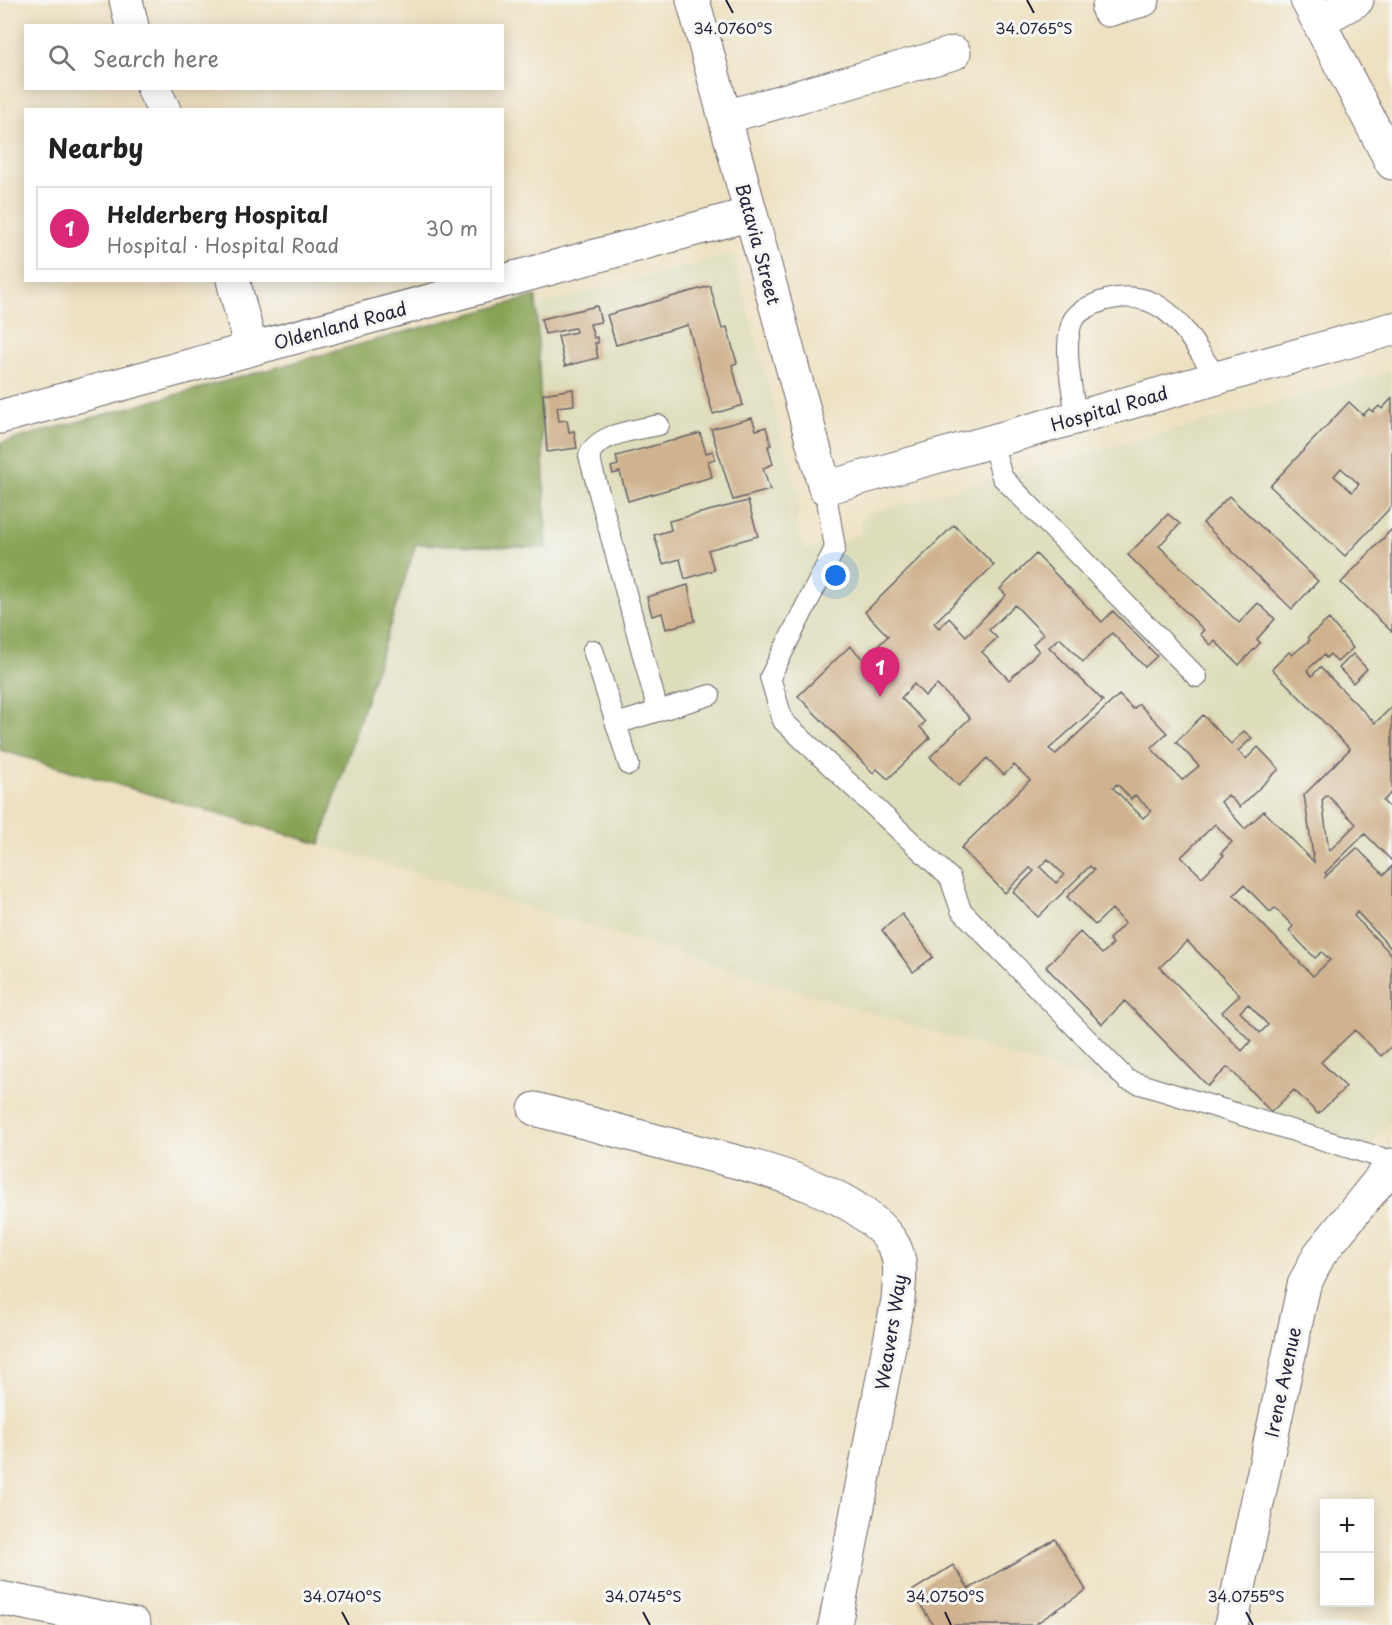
<!DOCTYPE html>
<html lang="en">
<head>
<meta charset="utf-8">
<style>
	body { margin:0; font-family:"Playpen Sans",sans-serif; background:#f6f6f6; color:#222 }
	.controls { position:absolute; right:18px; bottom:18px; display:grid; overflow:hidden; border-radius:0px; box-shadow:0 3px 15px #0003 }
	.controls button { width:54px; height:54px; display:grid; place-items:center; padding:0; border:0; border-bottom:2px solid #e0e0e0; background:#fff; color:#222; font:30px sans-serif }
	.you { position:absolute; left:836px; top:576px; width:21px; height:21px; margin:-15px; border:4px solid #fff; border-radius:50%; background:#1a73e8; box-shadow:0 0 0 9px #1a73e833 }
	.badge { display:grid; place-items:center; width:39px; height:39px; border-radius:50%; background:#db2777; color:#fff; font-size:20px; font-weight:700 }
	.pin { position:absolute; translate:-50% -50px; filter:drop-shadow(0 2px 3px #0008) }
	.pin::after { content:''; position:absolute; top:32px; width:21px; height:18px; background:inherit; clip-path:polygon(0 0,100% 0,50% 100%) }
	.list { margin:0; padding:0; list-style:none }
	h2 { display:flex; justify-content:space-between; align-items:center; height:78px; margin:0; padding:0 24px; font-size:26px }
	h2 small { font-size:20px; font-weight:400; color:#767676 }
	.list li { display:grid; grid-template-columns:39px 1fr auto; gap:18px; align-items:center; box-sizing:border-box; height:84px; margin:0 12px 12px; padding:0 12px; border:2px solid #e0e0e0; border-radius:0px }
	.list b { display:block; font-size:22px; white-space:nowrap }
	.list p { margin:0; font-size:20px; white-space:nowrap; color:#767676 }
	.list em { font-size:20px; font-style:normal; color:#767676 }
	.icon { flex:none; width:33px; height:33px; fill:none; stroke:currentColor; stroke-width:2; stroke-linecap:round; stroke-linejoin:round }
	.map { position:relative; flex:none; width:1392px; height:1625px; overflow:hidden }
	.search { position:absolute; background:#fff; box-shadow:0 3px 15px #0003; left:24px; top:24px; width:480px; height:66px; display:flex; align-items:center; gap:15px; box-sizing:border-box; padding:0 21px; border-radius:0px; color:#767676; font-size:22px }
	.panel { position:absolute; background:#fff; box-shadow:0 3px 15px #0003; left:24px; top:108px; width:480px; height:174px; border-radius:0px }
	.map>svg:first-child { display:block }
	.built { fill:#deddbb }
	.forest { fill:#88a355; stroke:#556248; stroke-width:1.5 }
	.building { fill:#d0b28e; fill-rule:evenodd }
	.lines { fill:none; stroke-linecap:round; stroke-linejoin:round }
	.service-casing { stroke:#69656a; stroke-width:22 }
	.minor-casing { stroke:#69656a; stroke-width:35 }
	.tertiary-casing { stroke:#69656a; stroke-width:35 }
	.service { stroke:#fff; stroke-width:20 }
	.minor { stroke:#fff; stroke-width:33 }
	.tertiary { stroke:#fff; stroke-width:33 }
	.ticks { fill:none; stroke:#22223b; stroke-width:2 }
	.labels { text-anchor:middle; dominant-baseline:central; stroke-width:6; stroke-linejoin:round; paint-order:stroke }
	.street-label { font-size:18px; fill:#22223b; stroke:#f6f6f2 }
	.ticks-label { font-size:15px; text-anchor:middle; fill:#22223b; stroke:#f6f6f2; stroke-width:6; stroke-linejoin:round; paint-order:stroke }
</style>
</head>
<body>
<div class="map">
<svg width="1392" height="1625" viewBox="0 0 1392 1625">
	<rect width="100%" height="100%" fill="#f6f6f2"/>
	<filter id="ink" filterUnits="userSpaceOnUse"><feTurbulence type="fractalNoise" baseFrequency=".0167" numOctaves="2"/><feDisplacementMap in="SourceGraphic" scale="12" xChannelSelector="R" yChannelSelector="G"/><feConvolveMatrix kernelMatrix="1 2 1 2 8 2 1 2 1" color-interpolation-filters="sRGB"/></filter>
	<filter id="wash" filterUnits="userSpaceOnUse"><feTurbulence type="fractalNoise" baseFrequency=".008" numOctaves="4" result="noise"/><feDisplacementMap in="SourceGraphic" scale="24" xChannelSelector="R" yChannelSelector="G"/><feGaussianBlur stdDeviation="1.35" result="paint"/><feColorMatrix in="noise" values="0 0 0 0 0 0 0 0 0 0 0 0 0 0 0 0 0 1.4 0 .05"/><feComposite in="paint" operator="in"/></filter>
	<g filter="url(#wash)">
		<rect width="100%" height="100%" fill="#eee1c1"/>
		<polygon class="built" points="733,254 799,498 797,527 801,542 807,550 861,534 860,526 865,514 1392,371 1392,1120 1358,1162 320,844 416,544 547,548 536,306"/>
		<polygon class="forest" points="536,296 547,548 416,544 320,844 0,750 0,443"/>
		<g id="blocks">
			<g class="building">
				<polygon points="710,286 722,329 727,327 737,363 732,365 743,405 713,414 688,325 616,345 607,315"/>
				<polygon points="597,306 601,322 590,324 594,338 597,337 598,343 595,343 598,358 565,366 558,336 576,332 575,328 545,334 541,319"/>
				<polygon points="573,389 574,405 557,407 559,421 567,420 569,432 574,431 577,448 547,452 543,394"/>
				<path d="M1392,398V506L1345,556L1270,486L1349,402L1363,415L1369,409L1373,412L1379,406L1382,409ZM1341,468L1359,484L1352,492L1334,476Z"/>
				<polygon points="752,418 756,430 766,427 771,445 768,446 773,464 763,468 770,490 733,500 711,429"/>
				<polygon points="700,433 706,453 713,451 715,459 708,461 712,477 628,501 620,472 613,474 611,467 618,465 616,456"/>
				<polygon points="1229,496 1318,581 1292,609 1203,523"/>
				<polygon points="748,501 758,536 708,550 714,570 685,579 680,559 663,564 654,535 671,530 669,521"/>
				<polygon points="1168,514 1180,524 1159,546 1239,623 1258,603 1275,619 1257,639 1260,643 1239,665 1215,641 1211,645 1200,634 1204,630 1128,555"/>
				<path d="M954,525L994,565L934,623L939,628L949,618L966,636L1006,595L1000,589L1036,554L1102,622L1113,611L1157,656L1145,667L1112,633L1083,662L1060,638L1049,647L1103,701L1049,749L1056,754L1119,695L1133,709L1139,704L1167,733L1151,748L1182,780L1199,766L1176,742L1203,715L1231,744L1244,731L1252,738L1238,751L1246,759L1258,747L1279,769L1240,807L1228,795L1221,802L1245,829L1264,811L1314,862L1304,795L1350,749L1272,669L1289,652L1292,655L1310,640L1308,637L1329,619L1353,648L1337,662L1330,654L1326,658L1324,655L1307,670L1312,676L1320,667L1375,723L1392,707V792L1383,801L1390,808L1392,806V861L1365,834L1325,873L1327,875L1324,878L1357,848L1384,875L1392,866V949L1357,912L1354,916L1392,955V1046L1381,1056L1355,1030L1321,1062L1346,1087L1318,1114L1294,1090L1271,1112L1228,1067L1208,1086L1125,1001L1102,1024L1046,967L1080,932L1102,954L1113,944L1109,939L1125,923L1112,909L1095,925L1067,897L1094,870L1090,866L1038,917L1013,892L1034,871L1030,868L1005,893L961,848L1030,780L1014,765L1004,775L987,758L959,786L930,757L970,718L937,685L925,696L914,684L901,698L925,722L920,727L930,738L888,779L877,769L873,773L798,696L850,646L864,660L888,636L865,612ZM1015,605L1043,634L1033,644L1039,651L1009,680L982,652L997,638L989,630ZM1117,784L1131,799L1135,795L1151,811L1143,818L1113,788ZM1327,795L1356,824L1329,851L1322,800ZM1215,824L1232,842L1221,853L1224,855L1202,877L1181,857ZM1048,859L1064,875L1056,883L1040,867ZM1244,885L1270,912L1275,908L1293,926L1289,931L1315,958L1322,952L1330,960L1313,976L1234,895ZM1187,941L1240,995L1222,1012L1251,1041L1242,1051L1160,967ZM1248,1004L1268,1025L1260,1033L1240,1012Z"/>
				<polygon points="1392,529 1392,632 1341,583"/>
				<polygon points="688,585 695,621 666,629 662,613 652,616 647,597"/>
				<polygon points="1353,654 1367,669 1353,683 1339,668"/>
				<polygon points="902,914 933,957 913,972 882,930"/>
				<polygon points="1055,1539 1086,1590 1034,1625 933,1625 912,1591 953,1565 969,1589"/>
			</g>
		</g>
	</g>
	<g filter="url(#ink)">
		<use href="#blocks" fill-opacity="0" stroke="#69656a" stroke-width="1.5"/>
		<g class="lines">
			<g class="service-casing">
				<g id="service">
					<path d="M1076,418C1073,390 1063,353 1071,325C1074,313 1091,305 1103,301C1166,283 1186,334 1217,378"/>
					<polyline points="992,441 1002,477 1197,677"/>
					<polyline points="825,488 835,548 770,677 783,721 950,878 961,910 1127,1080 1392,1161"/>
					<polyline points="593,650 629,765"/>
					<path d="M658,711L589,456C597,433 637,430 659,425"/>
					<polyline points="616,724 710,695"/>
				</g>
			</g>
			<g class="minor-casing">
				<g id="minor">
					<polyline points="126,0 132,26"/>
					<polyline points="693,0 825,488 1392,329"/>
					<polyline points="1108,10 1143,0"/>
					<polyline points="1319,21 1357,0"/>
					<polyline points="153,88 164,110"/>
					<polyline points="725,117 954,53"/>
					<polyline points="233,280 251,349"/>
					<polyline points="0,417 751,214"/>
					<path d="M535,1109C582,1121 628,1134 675,1146C738,1163 860,1186 894,1246C903,1263 899,1282 898,1300L835,1625"/>
					<polyline points="0,1598 134,1625"/>
				</g>
			</g>
			<g class="tertiary-casing">
				<g id="tertiary">
					<polyline points="1307,0 1392,163"/>
					<polyline points="1231,1625 1304,1285 1319,1255 1392,1165"/>
				</g>
			</g>
			<use href="#service" class="service"/>
			<use href="#minor" class="minor"/>
			<use href="#tertiary" class="tertiary"/>
		</g>
	</g>
	<path class="ticks" d="M726,0L733,13M1027,0L1034,13M342,1612L349,1625M643,1612L650,1625M945,1612L951,1625M1246,1612L1253,1625"/>
	<g class="labels">
		<g class="street-label">
			<text transform="translate(759 244) rotate(75)">Batavia Street</text>
			<text transform="translate(340 325) rotate(-15)">Oldenland Road</text>
			<text transform="translate(1109 408) rotate(-16)">Hospital Road</text>
			<text transform="translate(890 1332) rotate(-81)">Weavers Way</text>
			<text transform="translate(1282 1382) rotate(-78)">Irene Avenue</text>
		</g>
	</g>
	<g class="ticks-label">
		<text x="733" y="34">34.0760°S</text>
		<text x="1034" y="34">34.0765°S</text>
		<text x="342" y="1602">34.0740°S</text>
		<text x="643" y="1602">34.0745°S</text>
		<text x="945" y="1602">34.0750°S</text>
		<text x="1246" y="1602">34.0755°S</text>
	</g>
</svg>
<div class="controls">
<button>+</button>
<button>−</button>
</div>
<div class="you"></div>
<div class="pin badge" style="left:880px;top:697px">1</div>
<div class="search"><svg class="icon" aria-label="search" viewBox="0 0 24 24"><circle cx="10" cy="10" r="6"/><path d="M15 15l6 6"/></svg>Search here</div>
<section class="panel">
<h2>Nearby<small></small></h2>
<ul class="list">
<li><span class="badge">1</span><div><b>Helderberg Hospital</b><p>Hospital · Hospital Road</p></div><em>30 m</em></li>
</ul>
</section>
</div>
</body>
</html>
